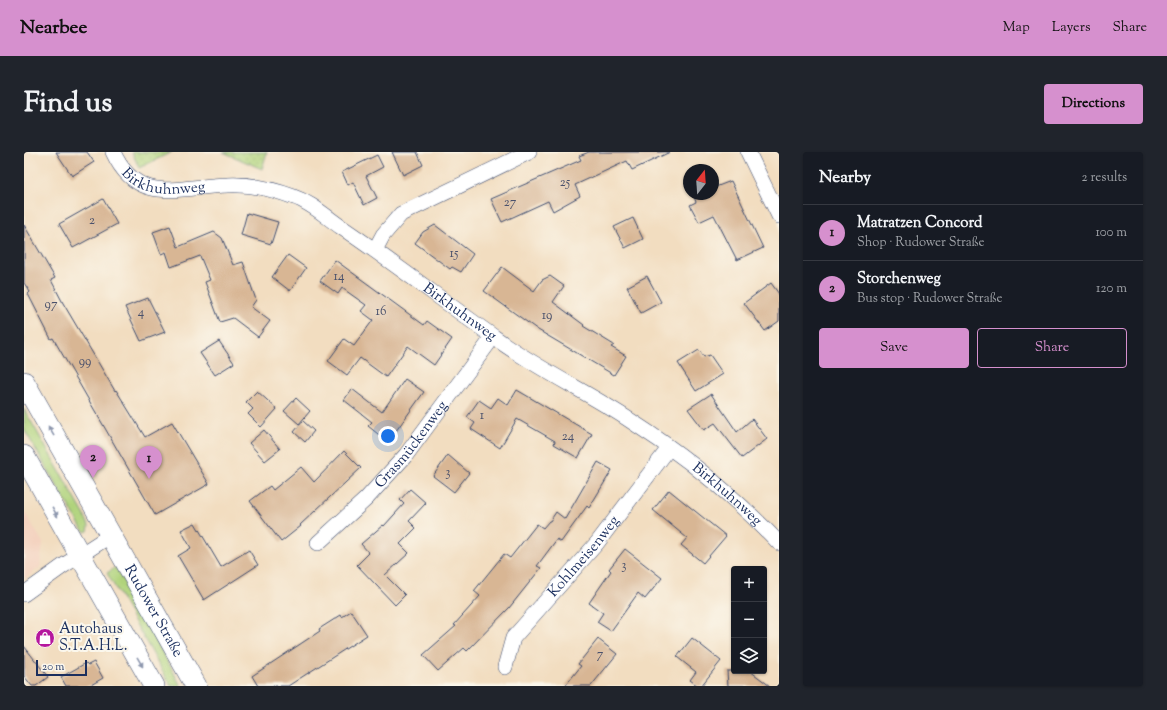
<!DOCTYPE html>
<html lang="en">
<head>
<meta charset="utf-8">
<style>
	body { margin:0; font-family:"Sorts Mill Goudy",serif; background:#20242c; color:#f1f3f6 }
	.controls { position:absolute; right:12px; bottom:12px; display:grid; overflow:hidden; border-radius:4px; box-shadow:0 1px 3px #0004 }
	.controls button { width:36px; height:36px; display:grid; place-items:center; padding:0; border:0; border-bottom:1px solid #363941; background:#171b24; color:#f1f3f6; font:20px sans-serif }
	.compass { position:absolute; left:659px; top:12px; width:36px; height:36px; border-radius:50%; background:#171b24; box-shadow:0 1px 3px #0004; rotate:17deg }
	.scale { position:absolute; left:12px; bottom:10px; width:51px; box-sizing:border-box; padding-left:4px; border:2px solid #1b2f5e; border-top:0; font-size:11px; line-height:14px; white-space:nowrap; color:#1b2f5e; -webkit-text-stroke:3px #fbf7ec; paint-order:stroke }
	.you { position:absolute; left:364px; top:284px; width:14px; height:14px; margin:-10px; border:3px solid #fff; border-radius:50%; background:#1a73e8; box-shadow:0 0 0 6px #1a73e833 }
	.badge { display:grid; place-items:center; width:26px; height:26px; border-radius:50%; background:#d690ce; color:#111; font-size:13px; font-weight:700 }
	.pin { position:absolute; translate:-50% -33px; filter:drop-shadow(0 1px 2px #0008) }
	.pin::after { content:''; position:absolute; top:21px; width:14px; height:12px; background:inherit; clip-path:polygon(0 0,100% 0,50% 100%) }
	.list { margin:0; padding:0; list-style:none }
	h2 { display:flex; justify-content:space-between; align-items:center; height:52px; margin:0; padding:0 16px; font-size:17px }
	h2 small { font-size:13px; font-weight:400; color:#9ea1a6 }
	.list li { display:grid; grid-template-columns:26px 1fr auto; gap:12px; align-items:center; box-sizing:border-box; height:56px; padding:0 16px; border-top:1px solid #363941 }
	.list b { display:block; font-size:15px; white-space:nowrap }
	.list p { margin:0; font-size:13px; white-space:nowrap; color:#9ea1a6 }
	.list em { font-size:13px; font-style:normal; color:#9ea1a6 }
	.actions { display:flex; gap:8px; padding:12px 16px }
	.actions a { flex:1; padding:9px 0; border:1px solid #d690ce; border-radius:4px; text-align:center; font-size:14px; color:#d690ce }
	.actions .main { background:#d690ce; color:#111 }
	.icon { flex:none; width:22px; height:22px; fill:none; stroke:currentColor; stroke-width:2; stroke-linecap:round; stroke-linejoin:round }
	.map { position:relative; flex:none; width:755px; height:534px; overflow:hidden; border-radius:4px }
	header { display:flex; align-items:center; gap:24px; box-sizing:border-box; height:56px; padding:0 20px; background:#d690ce; color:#111 }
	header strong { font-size:19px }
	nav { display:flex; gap:22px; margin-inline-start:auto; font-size:14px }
	.intro { display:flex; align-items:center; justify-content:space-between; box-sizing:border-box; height:96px; padding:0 24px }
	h1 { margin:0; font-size:28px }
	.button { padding:10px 18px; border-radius:4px; background:#d690ce; color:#111; font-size:14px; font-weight:700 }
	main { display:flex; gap:24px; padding:0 24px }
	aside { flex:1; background:#171b24; border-radius:4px; box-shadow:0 1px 3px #0004 }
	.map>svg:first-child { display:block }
	.built { fill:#f4d3c0 }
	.green { fill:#b0d37c; stroke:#66816d }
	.garden { fill:url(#garden-dots); stroke:#66816d }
	.building { fill:#d8b694 }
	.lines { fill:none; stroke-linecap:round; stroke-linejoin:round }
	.minor-casing { stroke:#3b496d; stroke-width:16 }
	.secondary-casing { stroke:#3b496d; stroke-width:22 }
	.minor { stroke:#fff; stroke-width:15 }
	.secondary { stroke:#fff; stroke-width:21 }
	.oneway { fill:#8d97ae }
	.labels { text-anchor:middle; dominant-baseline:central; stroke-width:4; stroke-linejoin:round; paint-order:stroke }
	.number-label { font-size:13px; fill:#4a516c }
	.street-label { font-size:15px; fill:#1b2f5e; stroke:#fbf7ec }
	.poi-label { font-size:15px; fill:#1b2f5e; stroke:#fbf7ec; text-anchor:start }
</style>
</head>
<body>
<header>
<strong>Nearbee</strong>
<nav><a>Map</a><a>Layers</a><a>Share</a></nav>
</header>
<div class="intro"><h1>Find us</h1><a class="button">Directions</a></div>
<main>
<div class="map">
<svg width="755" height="534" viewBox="0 0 755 534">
	<defs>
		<pattern id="garden-dots" width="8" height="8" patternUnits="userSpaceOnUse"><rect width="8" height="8" fill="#b0d37c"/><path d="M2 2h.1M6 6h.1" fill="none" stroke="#97b56e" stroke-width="1.8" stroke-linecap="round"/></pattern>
	</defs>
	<rect width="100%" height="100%" fill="#fbf7ec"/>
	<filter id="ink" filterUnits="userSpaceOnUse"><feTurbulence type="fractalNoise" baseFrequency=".025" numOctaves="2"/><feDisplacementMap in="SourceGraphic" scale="8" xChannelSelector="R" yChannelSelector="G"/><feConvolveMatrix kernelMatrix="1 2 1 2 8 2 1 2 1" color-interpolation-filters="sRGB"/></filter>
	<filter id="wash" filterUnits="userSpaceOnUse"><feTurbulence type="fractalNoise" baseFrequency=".012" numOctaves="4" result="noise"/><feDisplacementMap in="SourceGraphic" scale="16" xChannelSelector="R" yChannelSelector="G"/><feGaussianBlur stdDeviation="0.9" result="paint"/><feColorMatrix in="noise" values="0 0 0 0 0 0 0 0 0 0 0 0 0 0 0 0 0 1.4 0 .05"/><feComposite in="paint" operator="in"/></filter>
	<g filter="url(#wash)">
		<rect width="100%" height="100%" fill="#f2ddc0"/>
		<polygon class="built" points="0,359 19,391 16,415 0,427"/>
		<g class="green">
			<polygon points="0,257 60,362 65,374 64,379 61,380 58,377 0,277"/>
			<polygon points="92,415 157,534 147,534 83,421"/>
		</g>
		<g class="garden">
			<polygon points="108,0 148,0 115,16"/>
			<polygon points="199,0 243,0 238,17"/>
		</g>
		<g id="blocks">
			<g class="building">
				<polygon points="32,0 63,0 70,10 48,24"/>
				<polygon points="368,0 393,0 399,13 379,23"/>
				<polygon points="565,0 646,0 608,18 603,9 551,33 556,44 529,59 524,49 478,70 467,47 557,8 555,4"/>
				<polygon points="353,3 359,15 342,24 353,46 340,53 329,30 324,33 318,20"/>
				<polygon points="707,29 739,96 713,108 690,63 675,70 666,53 672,50 670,45 676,42 689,42 689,36"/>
				<polygon points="79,47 93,72 49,96 35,72"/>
				<polygon points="223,61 254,70 247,92 217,83"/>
				<polygon points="609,66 619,87 601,96 590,75"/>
				<polygon points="0,73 31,126 27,128 39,151 91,239 92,238 121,285 148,270 185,332 131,363 29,186 27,187 4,142 6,140 0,131"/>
				<polygon points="411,73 449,102 437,120 428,115 426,117 391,91 399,80"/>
				<polygon points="146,74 154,95 190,80 198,86 209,113 219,110 232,148 227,155 246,169 234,185 209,166 196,170 181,130 186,128 176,104 147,115 142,100 137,102 129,80"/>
				<polygon points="264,103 282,116 266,139 248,125"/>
				<polygon points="311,108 400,173 403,169 428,187 410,213 384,194 362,225 336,206 323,223 304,209 320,187 330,194 349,168 337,159 342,153 318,136 314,142 296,129"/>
				<polygon points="478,115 510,139 518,128 526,124 540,134 529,150 560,173 559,174 590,193 587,195 602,204 590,223 514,178 460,139"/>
				<polygon points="623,124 637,150 617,161 603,135"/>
				<polygon points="747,131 755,142 755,169 741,179 720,151"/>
				<polygon points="124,146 141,180 117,189 101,155"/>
				<polygon points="195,189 210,211 191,223 176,201"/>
				<polygon points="675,198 680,205 686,203 699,222 672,239 654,211"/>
				<polygon points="381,227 400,240 364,290 344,274 348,270 320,248 328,237 358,260"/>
				<polygon points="493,238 568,282 554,306 530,292 531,289 493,267 476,296 447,277 451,271 443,265 455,248 467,256 474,246 484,253"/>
				<polygon points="233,239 253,257 237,275 224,262 229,257 222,250"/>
				<polygon points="687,242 713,280 728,267 743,287 718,306 691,271 680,278 664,257"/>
				<polygon points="272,246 286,259 275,272 260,259"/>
				<polygon points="279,269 290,279 281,290 270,280"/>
				<polygon points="240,278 256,297 241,309 225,291"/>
				<polygon points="320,299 337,316 276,373 277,374 257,390 226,349 246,334 249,338 277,315 290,330"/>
				<polygon points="424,303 445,321 430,340 409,324"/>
				<polygon points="574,310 588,318 565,356 563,354 537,390 533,387 513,414 517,416 485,456 443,499 440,496 414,519 399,503 432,474 430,473 456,444 450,439 480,402 486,406 513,372 519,376 525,369 526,369 532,360 541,367"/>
				<polygon points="386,337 402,351 385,369 392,376 376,392 385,401 361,423 381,443 371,453 333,413 345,401 337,392 359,373 360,374 380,352 376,348"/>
				<polygon points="645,338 702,384 679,411 657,393 663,386 629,358"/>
				<polygon points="171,371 197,415 225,398 234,413 180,448 154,404 167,396 157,378"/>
				<polygon points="601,397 638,426 621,447 614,441 587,479 573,470 579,461 565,451 587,419 585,417"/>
				<polygon points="327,459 343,483 264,534 234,534 228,524 296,479 295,477 317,463 318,465"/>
				<polygon points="668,486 697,509 677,534 674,534 666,528 672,520 653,505"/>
				<polygon points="574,487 593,502 567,534 541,534 557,514 554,512"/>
				<polygon points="0,494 24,525 12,534 8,534 0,524"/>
				<polygon points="70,510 79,526 65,534 42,534 37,525 62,511 64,513"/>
				<polygon points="703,519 726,519 746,534 704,534"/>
			</g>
		</g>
	</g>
	<g filter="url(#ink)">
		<use href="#blocks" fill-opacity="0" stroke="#3b496d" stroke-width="1"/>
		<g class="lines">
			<g class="minor-casing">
				<g id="minor">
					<path id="s1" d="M89,0C114,55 156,34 204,33C226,32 249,37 270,45C288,51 302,65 317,75C369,110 419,149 470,185C513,217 562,239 607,269C660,303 711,345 755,391"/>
					<polyline points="724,0 755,64"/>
					<polyline points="351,98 359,83 377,62 505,0"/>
					<path id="s2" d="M294,391L342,347L382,303L469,185"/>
					<polyline points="0,442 39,414 87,383"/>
					<path id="s3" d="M481,515L489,486L573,391L645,296"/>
				</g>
			</g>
			<g class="secondary-casing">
				<g id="secondary">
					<path id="s4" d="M0,230L172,534"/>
					<polyline points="0,304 130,534"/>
				</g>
			</g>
			<use href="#minor" class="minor"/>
			<use href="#secondary" class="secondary"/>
		</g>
		<defs><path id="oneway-solid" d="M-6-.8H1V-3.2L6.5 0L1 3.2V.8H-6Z"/></defs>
		<g class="oneway">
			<use href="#oneway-solid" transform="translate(27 279) rotate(-120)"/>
			<use href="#oneway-solid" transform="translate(31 360) rotate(61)"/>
			<use href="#oneway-solid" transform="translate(116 510) rotate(60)"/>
		</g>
	</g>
	<defs>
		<g id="shop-disc" transform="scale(1)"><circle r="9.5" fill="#b5179e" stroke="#fbf7ec"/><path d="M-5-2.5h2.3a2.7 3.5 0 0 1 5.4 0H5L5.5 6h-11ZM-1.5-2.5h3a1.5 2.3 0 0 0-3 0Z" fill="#fff"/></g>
	</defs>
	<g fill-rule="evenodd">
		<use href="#shop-disc" x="21" y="486"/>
	</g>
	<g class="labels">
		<g class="number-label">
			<text x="541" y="31">25</text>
			<text x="486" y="51">27</text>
			<text x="68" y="69">2</text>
			<text x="430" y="102">15</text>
			<text x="315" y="125">14</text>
			<text x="27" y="153">97</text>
			<text x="357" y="160">16</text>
			<text x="117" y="161">4</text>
			<text x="523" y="164">19</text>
			<text x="61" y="210">99</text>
			<text x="458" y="264">1</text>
			<text x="544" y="285">24</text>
			<text x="424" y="321">3</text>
			<text x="600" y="414">3</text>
			<text x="576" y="503">7</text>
		</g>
		<g class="street-label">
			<text stroke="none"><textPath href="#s1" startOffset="65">Birkhuhnweg</textPath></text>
			<text stroke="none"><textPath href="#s1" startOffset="401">Birkhuhnweg</textPath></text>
			<text stroke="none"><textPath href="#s2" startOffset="136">Grasmückenweg</textPath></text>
			<text stroke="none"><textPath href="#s1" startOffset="725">Birkhuhnweg</textPath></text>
			<text stroke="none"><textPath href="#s3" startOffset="138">Kohlmeisenweg</textPath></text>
			<text stroke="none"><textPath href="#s4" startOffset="263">Rudower Straße</textPath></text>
		</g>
		<g class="poi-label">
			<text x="35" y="477">Autohaus<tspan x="35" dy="17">S.T.A.H.L.</tspan></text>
		</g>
	</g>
</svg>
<div class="controls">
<button>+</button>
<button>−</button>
<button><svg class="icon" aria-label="layers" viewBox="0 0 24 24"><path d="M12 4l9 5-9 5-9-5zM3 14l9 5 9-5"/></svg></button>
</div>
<svg class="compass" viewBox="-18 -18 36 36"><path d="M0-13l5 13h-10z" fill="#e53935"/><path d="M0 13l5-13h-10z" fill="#9ea1a6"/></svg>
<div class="scale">20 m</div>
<div class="you"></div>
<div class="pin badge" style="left:125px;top:327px">1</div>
<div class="pin badge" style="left:69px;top:326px">2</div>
</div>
<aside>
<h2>Nearby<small>2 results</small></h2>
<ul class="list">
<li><span class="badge">1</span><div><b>Matratzen Concord</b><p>Shop · Rudower Straße</p></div><em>100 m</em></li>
<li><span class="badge">2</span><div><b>Storchenweg</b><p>Bus stop · Rudower Straße</p></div><em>120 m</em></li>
</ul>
<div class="actions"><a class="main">Save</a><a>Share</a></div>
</aside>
</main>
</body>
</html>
